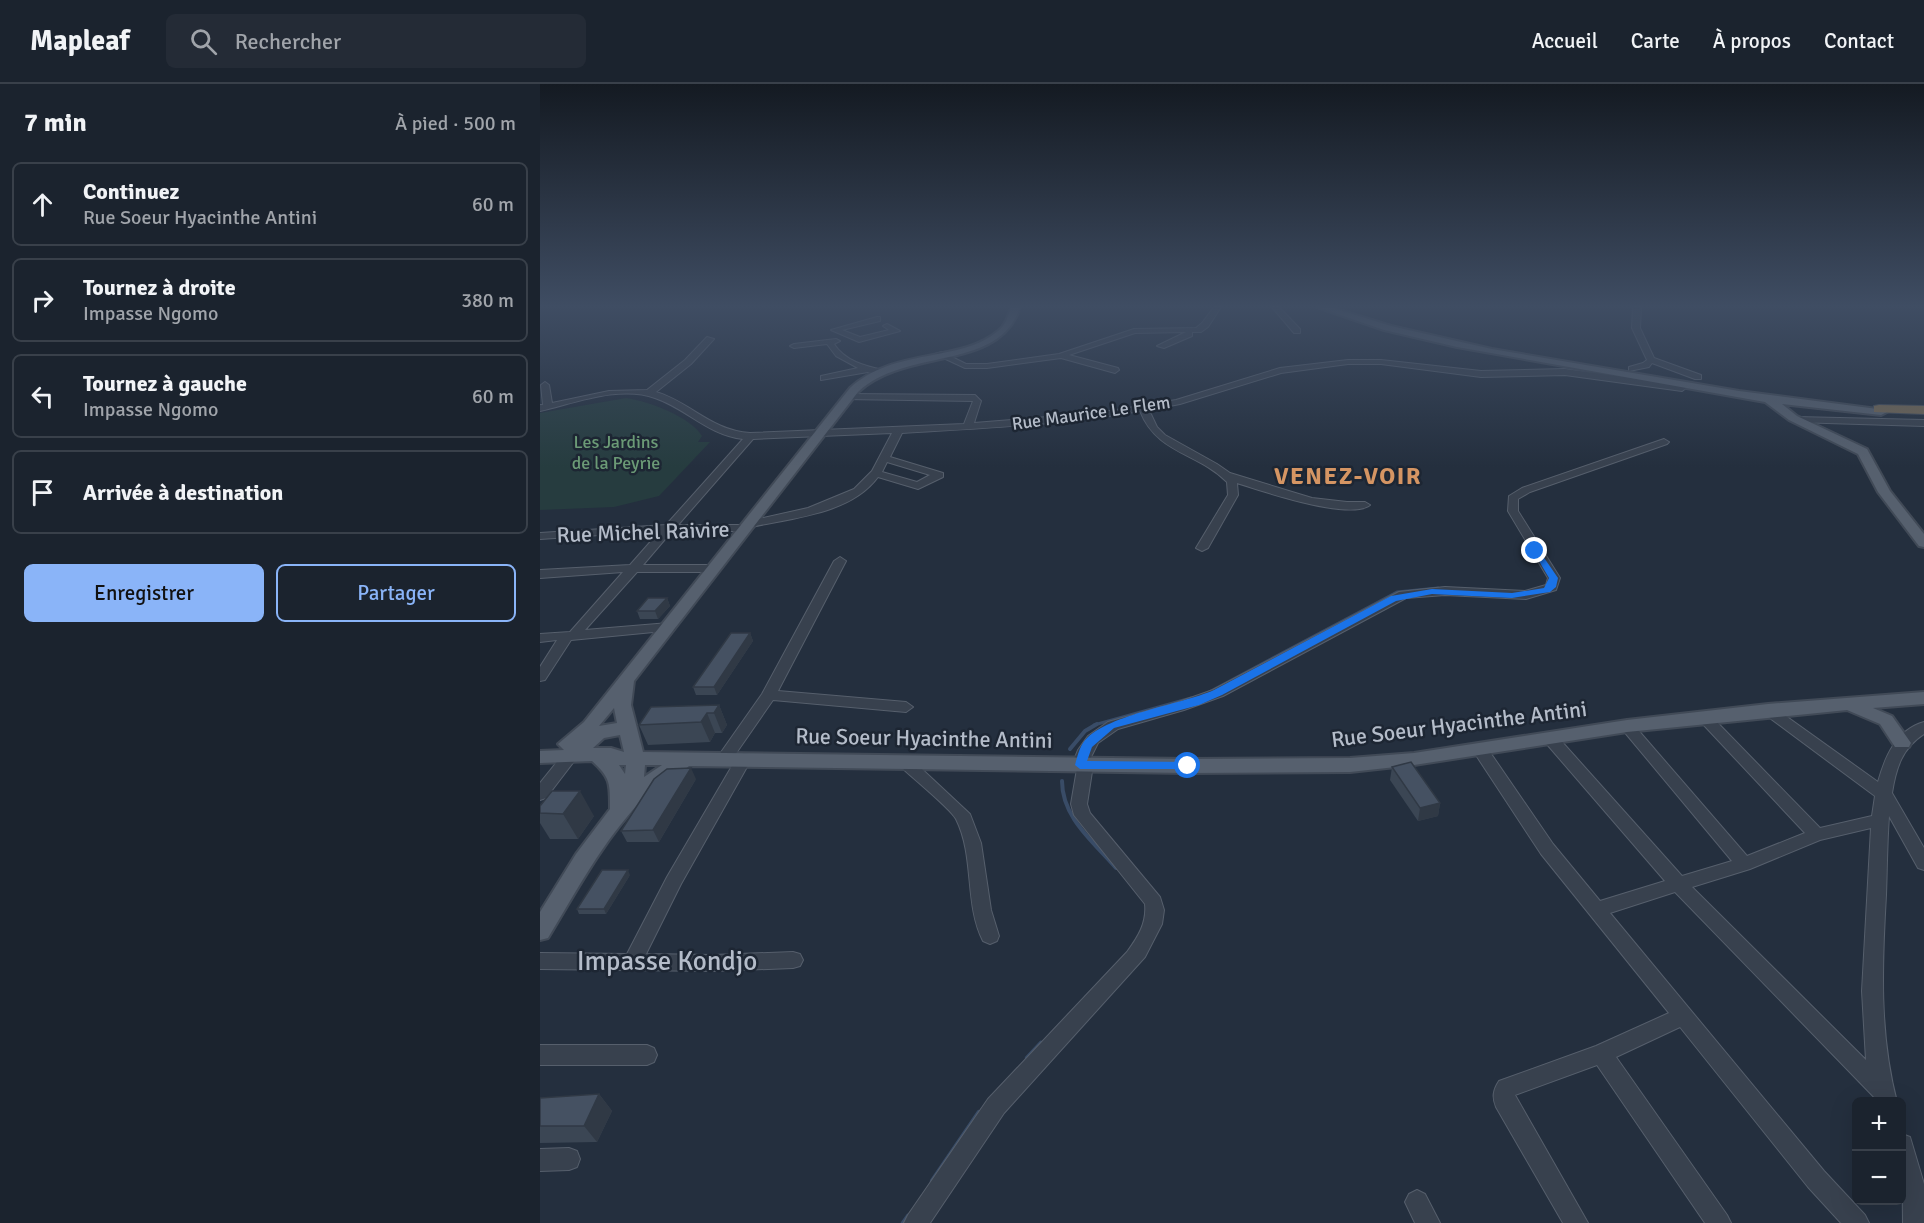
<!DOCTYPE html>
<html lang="fr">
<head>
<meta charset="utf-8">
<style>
	body { margin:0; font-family:Signika,sans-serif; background:#242b36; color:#f1f3f6 }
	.controls { position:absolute; right:18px; bottom:18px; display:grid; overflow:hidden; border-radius:9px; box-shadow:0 6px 24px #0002 }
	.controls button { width:54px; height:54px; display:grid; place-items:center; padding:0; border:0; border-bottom:2px solid #39404a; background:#1b232e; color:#f1f3f6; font:30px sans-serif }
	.stop { position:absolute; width:18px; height:18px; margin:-14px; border:4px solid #1a73e8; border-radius:50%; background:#fff }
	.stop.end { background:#1a73e8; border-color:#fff; box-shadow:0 2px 6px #0008 }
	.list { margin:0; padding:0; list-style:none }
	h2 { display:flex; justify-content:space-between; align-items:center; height:78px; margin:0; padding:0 24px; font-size:26px }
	h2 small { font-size:20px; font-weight:400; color:#a0a4aa }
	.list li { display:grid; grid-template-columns:39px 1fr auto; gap:18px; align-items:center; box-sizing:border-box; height:84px; margin:0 12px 12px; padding:0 12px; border:2px solid #39404a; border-radius:9px }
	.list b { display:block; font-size:22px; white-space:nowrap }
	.list p { margin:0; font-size:20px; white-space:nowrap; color:#a0a4aa }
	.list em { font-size:20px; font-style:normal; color:#a0a4aa }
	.actions { display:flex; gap:12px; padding:18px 24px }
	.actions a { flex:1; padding:14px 0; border:2px solid #8ab4f8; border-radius:9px; text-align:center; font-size:21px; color:#8ab4f8 }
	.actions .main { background:#8ab4f8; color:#111 }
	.icon { flex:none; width:33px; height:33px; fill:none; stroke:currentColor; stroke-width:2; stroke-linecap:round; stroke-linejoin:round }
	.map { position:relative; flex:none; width:1384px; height:1139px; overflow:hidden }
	header { display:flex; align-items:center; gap:36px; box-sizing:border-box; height:84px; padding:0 30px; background:#1b232e; border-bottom:2px solid #39404a }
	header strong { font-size:28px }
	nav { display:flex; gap:33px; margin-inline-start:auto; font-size:21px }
	.search { width:420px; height:54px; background:#242b36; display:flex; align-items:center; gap:15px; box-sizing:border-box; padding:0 21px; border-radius:9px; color:#a0a4aa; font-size:22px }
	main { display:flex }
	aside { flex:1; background:#1b232e }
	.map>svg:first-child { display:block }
	.green { fill:#263c3f }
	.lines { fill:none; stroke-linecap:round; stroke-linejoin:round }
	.stream-far2 { stroke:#394c67; stroke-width:3 }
	.stream-far1 { stroke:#394c67; stroke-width:4 }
	.stream { stroke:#394c67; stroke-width:4.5 }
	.minor-casing { stroke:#565f6c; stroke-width:2 }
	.major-casing { stroke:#414a57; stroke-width:4 }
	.highway-casing { stroke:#434c59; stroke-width:2 }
	.minor { fill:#38414e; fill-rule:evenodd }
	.major { fill:#56606e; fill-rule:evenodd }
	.highway { fill:#746855; fill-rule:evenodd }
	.wall { fill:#3b4654 }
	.shaded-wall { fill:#303945 }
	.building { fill:#455162; stroke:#303945; stroke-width:1.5 }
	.route { fill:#1a73e8 }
	.labels { text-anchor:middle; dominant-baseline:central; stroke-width:5; stroke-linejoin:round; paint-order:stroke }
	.far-street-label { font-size:18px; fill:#b4bcc9; stroke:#1d2633 }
	.far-park-label { font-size:18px; fill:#6b9a76; stroke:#1d2633 }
	.street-label { font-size:22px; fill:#b4bcc9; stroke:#1d2633 }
	.far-district-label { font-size:24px; font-weight:bold; letter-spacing:1.5px; fill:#d59563; stroke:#1d2633 }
	.near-street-label { font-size:27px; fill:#b4bcc9; stroke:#1d2633 }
</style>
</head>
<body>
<header>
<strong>Mapleaf</strong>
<div class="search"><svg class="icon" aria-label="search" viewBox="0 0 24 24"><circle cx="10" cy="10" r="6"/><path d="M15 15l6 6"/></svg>Rechercher</div>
<nav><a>Accueil</a><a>Carte</a><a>À propos</a><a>Contact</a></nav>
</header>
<main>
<aside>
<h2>7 min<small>À pied · 500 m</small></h2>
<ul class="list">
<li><svg class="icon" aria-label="ahead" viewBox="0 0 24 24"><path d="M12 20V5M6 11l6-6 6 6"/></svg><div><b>Continuez</b><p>Rue Soeur Hyacinthe Antini</p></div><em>60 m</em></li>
<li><svg class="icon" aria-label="right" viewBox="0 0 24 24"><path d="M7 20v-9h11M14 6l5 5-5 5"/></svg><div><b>Tournez à droite</b><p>Impasse Ngomo</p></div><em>380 m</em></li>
<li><svg class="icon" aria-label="left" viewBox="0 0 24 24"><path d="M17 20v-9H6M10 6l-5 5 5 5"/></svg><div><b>Tournez à gauche</b><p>Impasse Ngomo</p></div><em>60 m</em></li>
<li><svg class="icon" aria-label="arrive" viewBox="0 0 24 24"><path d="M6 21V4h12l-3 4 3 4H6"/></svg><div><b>Arrivée à destination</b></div></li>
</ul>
<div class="actions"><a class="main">Enregistrer</a><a>Partager</a></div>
</aside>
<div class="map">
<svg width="1384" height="1139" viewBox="0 0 1384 1139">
	<rect width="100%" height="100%" fill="#242f3e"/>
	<path class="green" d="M86,314C108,317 151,333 162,352L158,358H170L119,412L74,423L0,426V329Z"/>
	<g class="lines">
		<g class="stream-far2">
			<polyline points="669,608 857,508 898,504"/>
			<polyline points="554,641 651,614"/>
		</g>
		<g class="stream-far1">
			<polyline points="530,665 545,647 557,640"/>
			<path d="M522,697C522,734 554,758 576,784"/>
		</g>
		<g class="stream">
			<polyline points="487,974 501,959"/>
			<polyline points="392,1097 439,1028"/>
			<polyline points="363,1139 368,1132"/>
		</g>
		<g class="minor-casing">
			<g id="minor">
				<polygon points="674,223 681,223 668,243 661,248 652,248 652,252 624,264 617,262 646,248 595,249 529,271 578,284 579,286 575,289 521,274 447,284 425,284 395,270 402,268 426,280 447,280 519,270 594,245 656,244 662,239"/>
				<polygon points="732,223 739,223 760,245 760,249 754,249"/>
				<polygon points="1093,223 1101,223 1100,244 1114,274 1161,291 1161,295 1155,295 1112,279 1109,283 1089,287 1089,283 1103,279 1107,276 1092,244"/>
				<polygon points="337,233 340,233 340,237 302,246 320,253 349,246 343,242 347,240 360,247 319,258 291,246"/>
				<path d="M167,253L174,255L151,280L116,308C150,318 172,347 210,349L424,340L433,317L305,315V311L308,310L435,311L441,317L434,339L558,329L636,316L740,284L808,276H841L941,287L1025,285L1142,301L1146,304L1142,307L1025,291L941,293L841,280H808L741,289L640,320L609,326L617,343L625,351L677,380L690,389L772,414L807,418H825L830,421C810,437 722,407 697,399L698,411L668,464L662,467L656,464L688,411L687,398C657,368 617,370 600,327C521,341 442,344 362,349L350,373L403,389V393L378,405L338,393C311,430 252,434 211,443L210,446L206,447H132L103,481H174L180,485L178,488H97L45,546L129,539L134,540L136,543L134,546L31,556L5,596L0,597V583L17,556L0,558V550L30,548L83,488L0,494V486L90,481L120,447L0,455V449L126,441L203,355C168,351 147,325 115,314C80,301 35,319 0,327V321H3L1,301L5,298L9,301L12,319L69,307L107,306L145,276ZM352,349L332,387L314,405L268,424L205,438L204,441H138L213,355ZM347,378L390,391L377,398L342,388Z"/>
				<path d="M296,255L300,257L294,260C305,277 325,282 343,286V290L328,288L281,296V292L318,284L296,272L287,260L254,264L250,262L254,260Z"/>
				<polygon points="1257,333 1384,336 1384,342 1254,338 1254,334"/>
				<path d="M1124,355L1129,358L1127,360L990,408L978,415V427L1020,494L1016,506L986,515L905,511L866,514L683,612L644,626L578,645L558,659L549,677L553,681L547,720L550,729L620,813L624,826L622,840L605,873L464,1029L390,1139H364L368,1131L448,1015L587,868C598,853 607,839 605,820L534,731L531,720L537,685L532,681L538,666L548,652L568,638L633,620L673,606L859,508L905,503L985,507L1006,501L1008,494L968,427L969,412L982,404Z"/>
				<polygon points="300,473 306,477 238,607 366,618 373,623 366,628 233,616 190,678 180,678 177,674 222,610 294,477"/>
				<path d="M1228,621L1233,623L1338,698C1345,673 1356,646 1384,638V650C1362,664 1356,684 1352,709L1384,764V786L1378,784L1349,732C1347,759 1347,785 1346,811C1342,881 1339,949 1357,1018H1335L1334,1013L1135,808L1070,829L1284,1087L1325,1131L1329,1139H1301L1268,1103L1140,943L1076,973L1187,1131L1191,1139H1165L1057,981L975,1011L1048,1139H1023L956,1023C952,1013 953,1006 959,997L1056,962L1129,929L1001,770L932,665L935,661H945L1013,760L1060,817L1125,797L1005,658L1002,654L1005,650H1015L1142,792L1192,777L1082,645L1080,642L1082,639H1092L1207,772L1265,749L1160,637L1158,634L1160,631H1170L1280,744L1332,732L1335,712L1223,629L1221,626ZM1331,744L1322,907L1326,976L1152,803L1210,785L1280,756Z"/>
				<polygon points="30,667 35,668 38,672 35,676 6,714 0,716 0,699 25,668"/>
				<polygon points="204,669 209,670 212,674 141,800 106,870 173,871 253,868 260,870 263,876 260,882 253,884 173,887 0,885 0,869 87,870 127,793 199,670"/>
				<path d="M364,672L369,673L430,730L441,759L451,826L459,852L457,857L450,860L443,857C424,819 435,773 416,735C410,724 370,692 359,681L356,677L359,673Z"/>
				<polygon points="0,961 107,961 114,964 117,971 114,978 107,981 0,981"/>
				<polygon points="1362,1050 1370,1053 1384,1100 1384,1139 1363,1139"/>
				<polygon points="29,1064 37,1067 40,1075 37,1083 29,1086 0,1087 0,1065"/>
				<polygon points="877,1106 885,1110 900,1139 875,1139 865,1118 869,1110"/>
			</g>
		</g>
		<g class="major-casing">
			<g id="major">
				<path d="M471,223H480C460,288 366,263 318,308L94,597L91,621L103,668L648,675L810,674L874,669L1087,636L1228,620L1384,608V620L1333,624L1352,632L1371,659L1369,663H1355L1340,640L1307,626L1087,648L874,681L810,688L648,689L149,682C135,695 115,702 101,717C63,757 37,806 8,854L0,856V828L36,770L70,725C70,700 71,694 52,677L0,679V667L24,666L18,660L44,638L310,304C355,263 420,279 458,247C466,241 468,232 471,223ZM74,624L77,639L59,642ZM80,651L84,668L71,664H53L64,654ZM79,681H86L85,690ZM105,681H122L104,693Z"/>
				<polygon points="777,223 790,223 851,242 952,265 1199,307 1345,326 1347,328 1341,331 1242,320 1257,332 1327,365 1350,407 1384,450 1384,463 1379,462 1338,408 1318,370 1249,336 1225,318 917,263 844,246"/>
			</g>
		</g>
		<g class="highway-casing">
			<polygon id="highway" points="1339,321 1384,322 1384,330 1334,328 1334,322"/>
		</g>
		<use href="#minor" class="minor"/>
		<use href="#major" class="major"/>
		<use href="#highway" class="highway"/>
	</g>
	<g class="wall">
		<polygon points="127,514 130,522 118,535 100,535 97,527"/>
		<polygon points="210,549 213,557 177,611 156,611 153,603"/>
		<polygon points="179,621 187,641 182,649 175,649 170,658 108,661 99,641"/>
		<polygon points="852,683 900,719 898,732 878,737 850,696"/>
		<polygon points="156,695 119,758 87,758 81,747"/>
		<polygon points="0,722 54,732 38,755 10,755 0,739"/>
		<polygon points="90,791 66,830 39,830 37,825"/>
		<polygon points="59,1010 72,1027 57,1058 0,1059 0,1014"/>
	</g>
	<g class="shaded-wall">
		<polygon points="127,514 130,522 118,535 115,527"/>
		<polygon points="210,549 213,557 177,611 174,603"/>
		<polygon points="179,621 187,641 182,649 174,629"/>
		<polygon points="167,629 175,649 170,658 161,638"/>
		<polygon points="151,684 156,695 119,758 113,746"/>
		<polygon points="40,707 54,732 38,755 23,730"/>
		<polygon points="900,719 898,732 878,737 880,724"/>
		<polygon points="88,786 90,791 66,830 64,825"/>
		<polygon points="59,1010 72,1027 57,1058 44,1042"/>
	</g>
	<g class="building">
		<polygon points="108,514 127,514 115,527 97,527"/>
		<polygon points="191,549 210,549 174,603 153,603"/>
		<polygon points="179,621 174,629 167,629 161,638 99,641 111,623"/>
		<polygon points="871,678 900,719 880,724 852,683"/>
		<polygon points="151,684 113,746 81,747 114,695 127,685"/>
		<polygon points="12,707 40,707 23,730 0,729 0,722"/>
		<polygon points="62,786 88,786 64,825 37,825"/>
		<polygon points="59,1010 44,1042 0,1042 0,1014"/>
	</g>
	<linearGradient id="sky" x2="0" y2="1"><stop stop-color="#141a22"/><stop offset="0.58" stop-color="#3f4d63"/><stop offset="1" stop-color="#3f4d63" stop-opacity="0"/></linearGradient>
	<rect width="1384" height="383" fill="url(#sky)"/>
	<path class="route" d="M992,465H998L1018,494L1016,503L1010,508L972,514L892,510L856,517L682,611L659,621L574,644L552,663L547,677L648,678L652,680V685H540L535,681C537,674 539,665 543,659C562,631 641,621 674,606L851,512L892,505L972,509L1004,504L1009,494Z"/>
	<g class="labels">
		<g class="far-street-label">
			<text transform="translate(551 329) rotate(-8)">Rue Maurice Le Flem</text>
		</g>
		<g class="far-park-label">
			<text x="76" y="358">Les Jardins<tspan x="76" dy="21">de la Peyrie</tspan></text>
		</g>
		<g class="street-label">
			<text transform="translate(103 448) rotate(-2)">Rue Michel Raivire</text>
			<text transform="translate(919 640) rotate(-7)">Rue Soeur Hyacinthe Antini</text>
			<text transform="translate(384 654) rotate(1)">Rue Soeur Hyacinthe Antini</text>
		</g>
		<g class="far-district-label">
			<text x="808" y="392">VENEZ-VOIR</text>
		</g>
		<g class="near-street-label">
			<text x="127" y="877">Impasse Kondjo</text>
		</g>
	</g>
</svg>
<div class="controls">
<button>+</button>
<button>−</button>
</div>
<div class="stop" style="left:648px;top:682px"></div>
<div class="stop end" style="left:995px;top:467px"></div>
</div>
</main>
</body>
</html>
